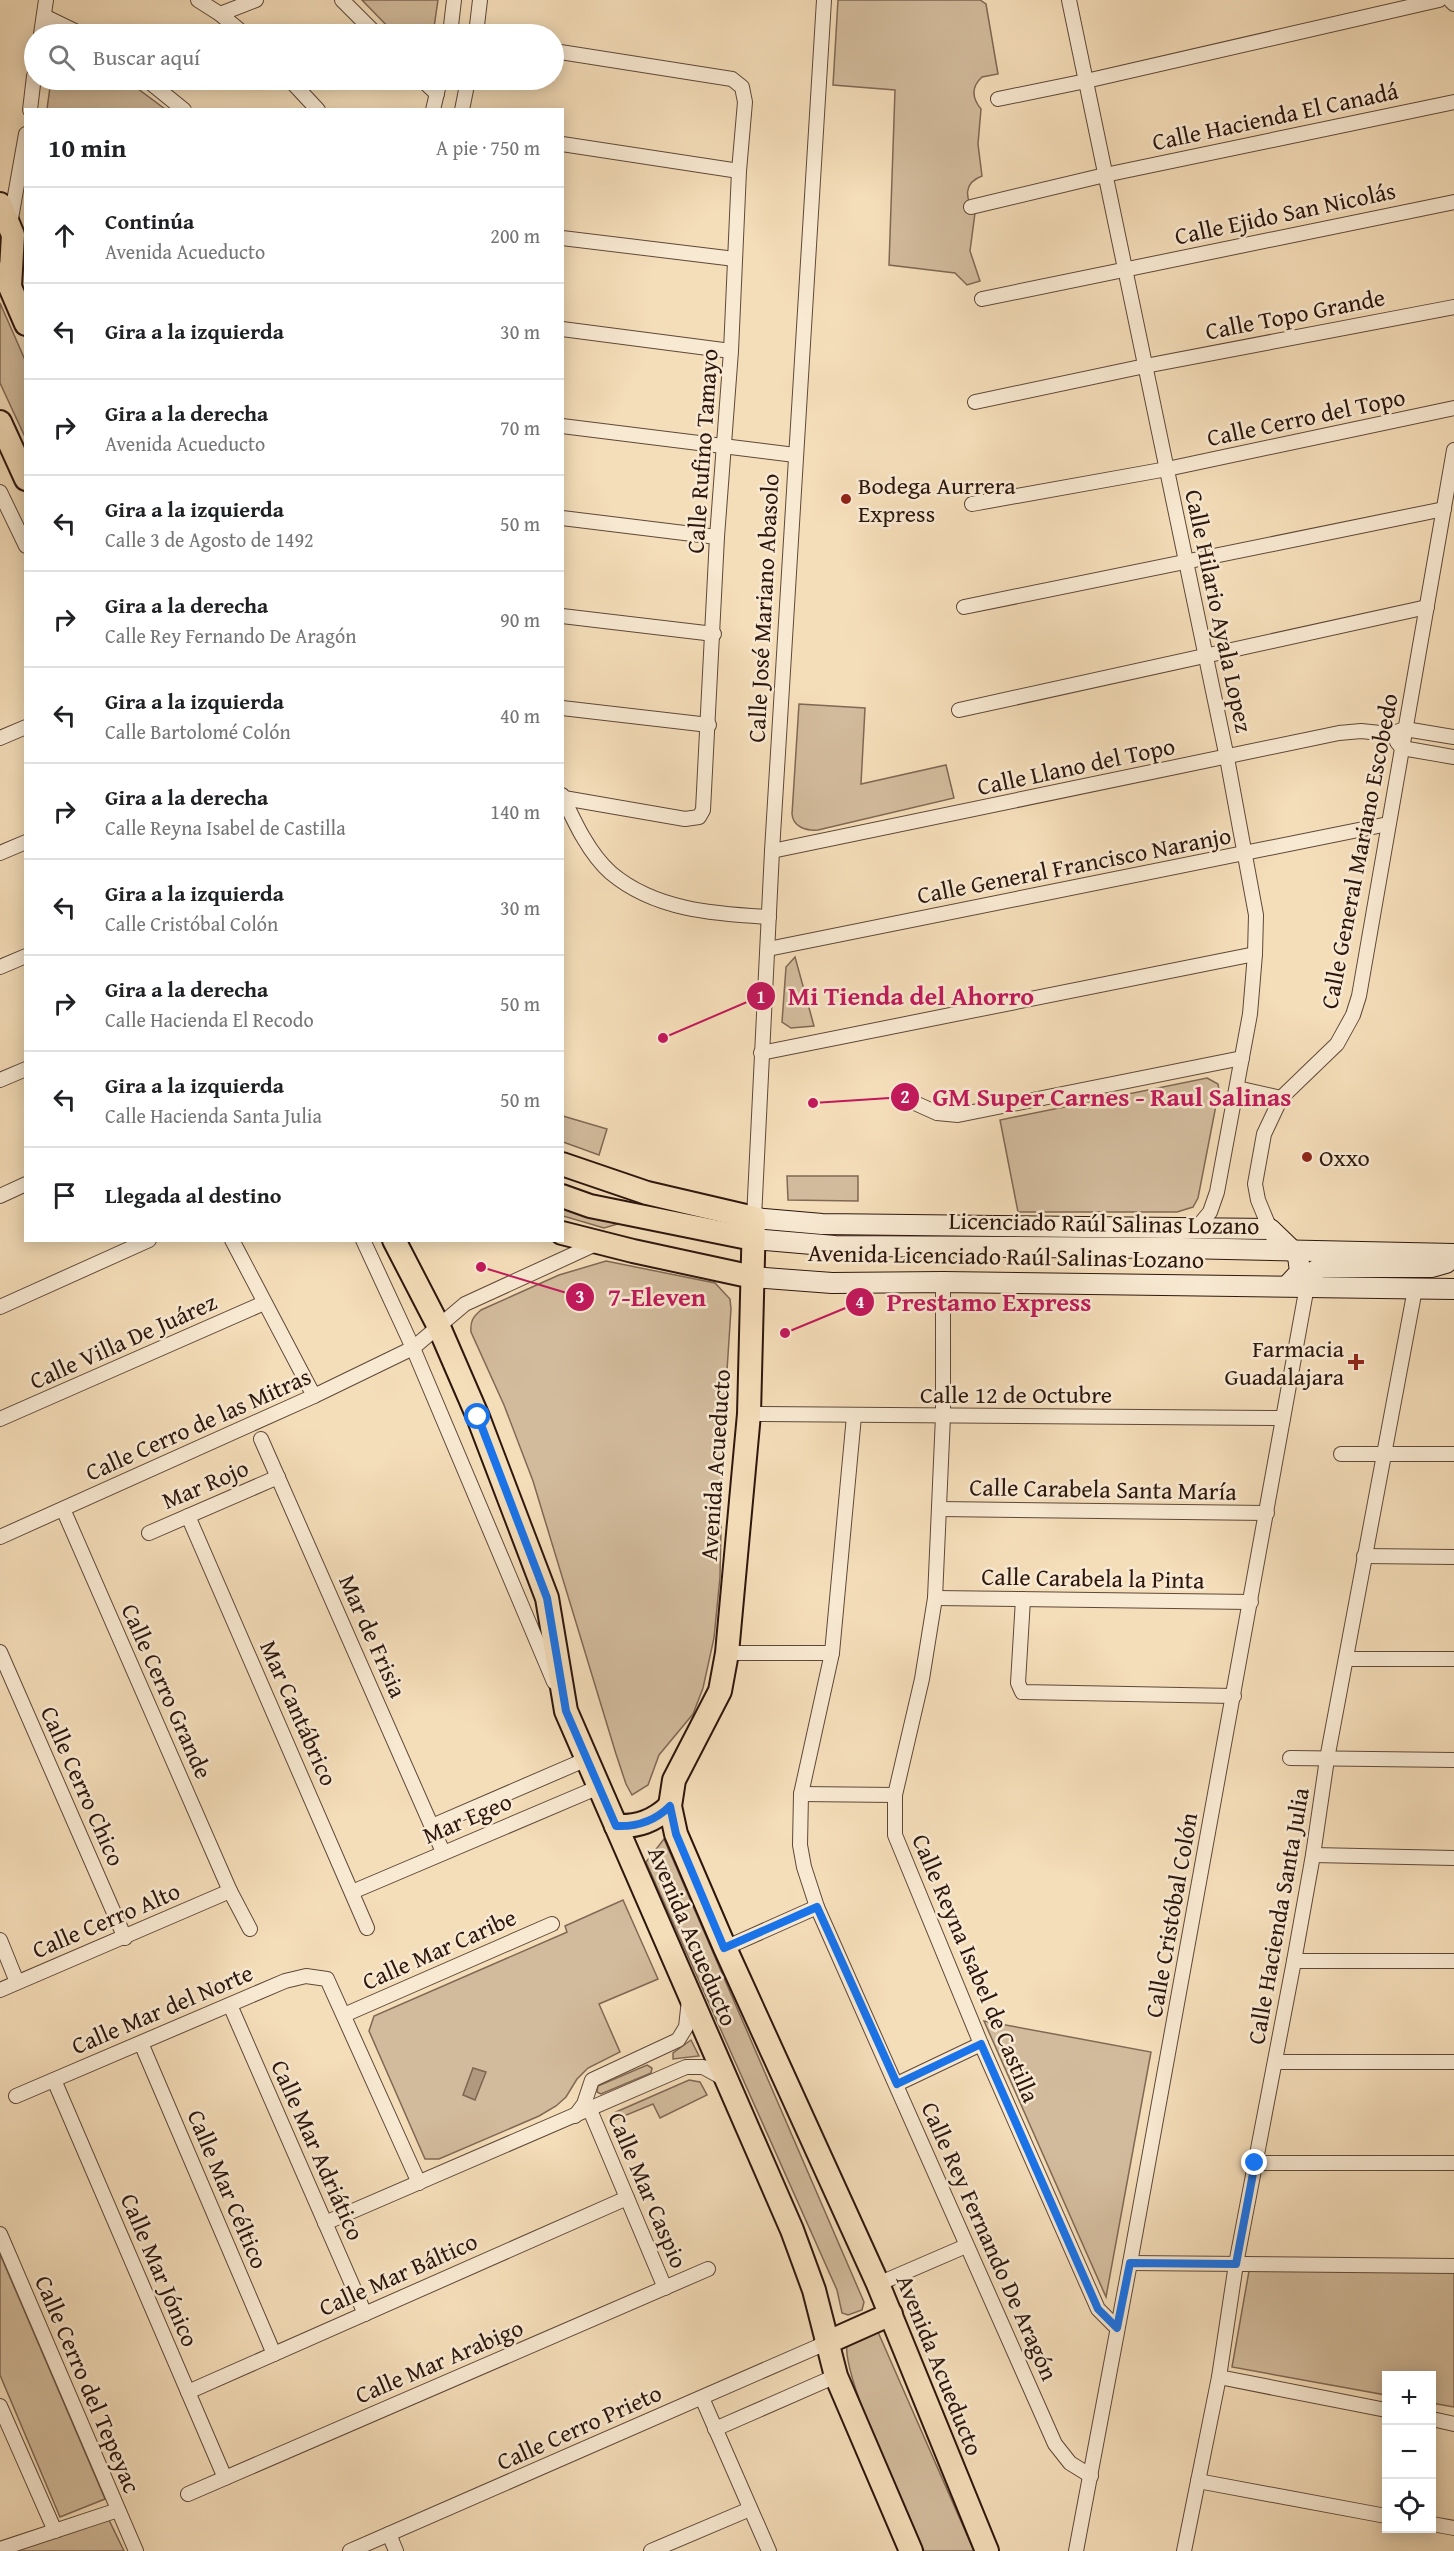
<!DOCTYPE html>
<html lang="es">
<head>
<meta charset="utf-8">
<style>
	body { margin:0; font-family:"Gentium Book Plus",serif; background:#f6f6f6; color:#202124 }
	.controls { position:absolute; right:18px; bottom:18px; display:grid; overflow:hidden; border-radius:0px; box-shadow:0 3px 15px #0003 }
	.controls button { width:54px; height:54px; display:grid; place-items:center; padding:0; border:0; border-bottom:2px solid #e0e0e0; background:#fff; color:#202124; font:30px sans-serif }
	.stop { position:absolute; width:18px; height:18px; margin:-14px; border:4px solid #1a73e8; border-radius:50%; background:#fff }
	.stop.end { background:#1a73e8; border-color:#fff; box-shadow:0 2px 6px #0008 }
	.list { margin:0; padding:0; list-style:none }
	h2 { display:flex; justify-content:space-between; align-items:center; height:78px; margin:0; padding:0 24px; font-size:26px }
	h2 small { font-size:20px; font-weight:400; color:#757577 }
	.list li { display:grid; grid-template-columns:39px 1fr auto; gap:18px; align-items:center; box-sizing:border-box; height:96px; padding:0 24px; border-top:2px solid #e0e0e0 }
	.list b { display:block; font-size:22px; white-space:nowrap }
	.list p { margin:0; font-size:20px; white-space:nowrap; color:#757577 }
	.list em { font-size:20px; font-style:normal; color:#757577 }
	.icon { flex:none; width:33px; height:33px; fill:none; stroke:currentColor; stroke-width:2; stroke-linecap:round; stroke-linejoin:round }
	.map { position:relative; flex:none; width:1454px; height:2551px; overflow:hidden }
	.search { position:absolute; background:#fff; box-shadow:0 3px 15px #0003; left:24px; top:24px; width:540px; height:66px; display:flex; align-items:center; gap:15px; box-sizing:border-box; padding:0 21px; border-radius:33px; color:#757577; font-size:22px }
	.panel { position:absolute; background:#fff; box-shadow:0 3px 15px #0003; left:24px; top:108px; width:540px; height:1134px; border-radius:0px }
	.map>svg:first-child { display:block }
	.green { fill:#d2bb9c; stroke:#806854; stroke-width:1.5 }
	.water { fill:#b0997f; stroke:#7c6551; stroke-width:1.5 }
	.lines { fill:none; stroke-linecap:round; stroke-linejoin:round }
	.street-casing { stroke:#5f4838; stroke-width:16 }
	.secondary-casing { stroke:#2d160d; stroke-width:22 }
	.primary-casing { stroke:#2d160d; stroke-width:26 }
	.street { stroke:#f8e9d2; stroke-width:14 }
	.secondary { stroke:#f8e9d2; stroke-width:20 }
	.primary { stroke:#f4ddb9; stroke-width:22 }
	.route { stroke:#1a73e8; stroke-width:8 }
	.poi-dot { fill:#8f2418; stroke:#f8e9d2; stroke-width:2 }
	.labels { text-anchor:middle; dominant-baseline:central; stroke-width:5; stroke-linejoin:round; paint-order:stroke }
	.street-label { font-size:24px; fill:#2d160d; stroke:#f8e9d2 }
	.poi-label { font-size:24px; fill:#2d160d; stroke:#f8e9d2; text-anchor:start }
	.leader { fill:none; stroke:#c2185b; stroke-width:2 }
	.callout-dot { fill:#c2185b; stroke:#f8e9d2; stroke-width:2 }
	.mark-label { font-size:18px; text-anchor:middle; font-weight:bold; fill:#fff }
	.callout-label { font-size:26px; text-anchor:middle; font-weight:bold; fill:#c2185b; stroke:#f8e9d2; stroke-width:5; stroke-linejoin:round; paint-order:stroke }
</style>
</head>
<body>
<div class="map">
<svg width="1454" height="2551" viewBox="0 0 1454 2551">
	<rect width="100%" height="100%" fill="#f4ddb9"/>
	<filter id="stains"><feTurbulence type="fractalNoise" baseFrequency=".00333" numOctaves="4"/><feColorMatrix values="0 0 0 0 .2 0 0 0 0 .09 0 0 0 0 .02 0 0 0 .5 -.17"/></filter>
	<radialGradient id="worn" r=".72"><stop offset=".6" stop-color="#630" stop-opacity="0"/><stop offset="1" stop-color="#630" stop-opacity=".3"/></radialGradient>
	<g class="green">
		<polygon points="362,0 438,0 433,34 395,34"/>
		<path d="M838,0H980L986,4L998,74L982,77C971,87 972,98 981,109L978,144L982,176C963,183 965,198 975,213L970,251L980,281L967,285L955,273L889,265L895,90L833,85Z"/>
		<polygon points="51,80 126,80 165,109 47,109"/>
		<polygon points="0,303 25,360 25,437 0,383"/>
		<path d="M799,704L865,708L861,784L946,765L954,798L818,830C806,831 793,827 792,814Z"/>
		<polygon points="795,957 814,1026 791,1028 782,1022 786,967"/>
		<polygon points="1207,1078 1218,1084 1219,1090 1198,1198 1193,1207 1177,1212 1018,1212 1000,1120"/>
		<polygon points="563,1116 607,1129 599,1155 563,1142"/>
		<polygon points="787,1176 858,1176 858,1201 788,1200"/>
		<polygon points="562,1208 621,1223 604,1228 563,1216"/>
		<path d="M606,1261L715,1283L730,1299L731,1309L723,1432L720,1577L714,1638L703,1688L693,1714L659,1755L648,1785L632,1795L626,1784L616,1754L533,1481L504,1405L471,1332C470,1321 473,1317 481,1310L559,1275Z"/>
		<polygon points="664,1839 864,2302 862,2310 848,2315 842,2313 837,2290 646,1862"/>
		<polygon points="623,1900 658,1979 599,2004 620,2052 588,2068 577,2079 566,2097 556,2106 539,2116 439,2159 425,2159 369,2031 374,2016 565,1933 567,1932 565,1926"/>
		<polygon points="984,2021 1151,2052 1106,2297"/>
		<polygon points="691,2040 699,2056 673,2059 673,2053"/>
		<polygon points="647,2065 652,2068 651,2073 601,2094 597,2092 598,2086"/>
		<polygon points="689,2080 700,2082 707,2095 660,2118 653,2104 612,2121 612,2116 616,2112"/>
		<polygon points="0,2254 105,2499 60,2517 0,2375"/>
		<polygon points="1249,2271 1454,2272 1454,2407 1432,2403 1432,2376 1386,2376 1386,2395 1232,2367"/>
		<path d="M878,2332L974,2551H924C907,2513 841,2376 847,2343Z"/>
		<polygon points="108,2518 124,2551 4,2551"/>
	</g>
	<polygon class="water" points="473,2068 486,2072 475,2100 463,2095"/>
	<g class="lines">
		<g class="street-casing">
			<g id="street">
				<polyline points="198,0 220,14 244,34"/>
				<polyline points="342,0 376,34"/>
				<polyline points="1069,0 1227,758 1256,915 1255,954 1250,1014 1217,1192 1210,1212 1196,1229"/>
				<polyline points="1450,0 1454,4"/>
				<polyline points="220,14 256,0"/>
				<polyline points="44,16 81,34"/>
				<polyline points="41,34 46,0"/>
				<polyline points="450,34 454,0"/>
				<polyline points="476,34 480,0"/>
				<polyline points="554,51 732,79 742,87 745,102 739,171 731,351 717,537 703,810 699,817 685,819 564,798"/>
				<polyline points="147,80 184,110"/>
				<polyline points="290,80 318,110"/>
				<polyline points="422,80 437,94"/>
				<polyline points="998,99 1086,81 1439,0"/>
				<polyline points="30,110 34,76"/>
				<polyline points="433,110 440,80"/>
				<polyline points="462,110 468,80"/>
				<polyline points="562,144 739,171"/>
				<polyline points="971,207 1105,175 1454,102"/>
				<polyline points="10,224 26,134"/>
				<polyline points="562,238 735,259"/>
				<polyline points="982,299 1454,202"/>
				<polyline points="562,329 731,351"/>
				<polyline points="975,402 1145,366 1454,307"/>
				<polyline points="562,426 795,455"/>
				<polyline points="0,492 26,546"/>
				<polyline points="972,504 1167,469 1454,408"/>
				<polyline points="562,518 717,537"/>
				<polyline points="964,607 1444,509"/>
				<polyline points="562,616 714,634"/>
				<polyline points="562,708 709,725"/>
				<polyline points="959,710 1427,607"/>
				<polyline points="0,738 26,727"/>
				<polyline points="1397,742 1402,748 1454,757"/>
				<path d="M562,795C574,821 589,854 611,873C655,910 714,914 769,917"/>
				<polyline points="772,851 1339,733 1361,731 1390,734 1405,729 1454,737"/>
				<polyline points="0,853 26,842"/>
				<polyline points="768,949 1388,824"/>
				<polyline points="0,967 26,956"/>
				<polyline points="761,1053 1255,954"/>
				<polyline points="0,1080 26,1069"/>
				<polyline points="1237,1088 1281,1098"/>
				<polyline points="917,1104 937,1113 958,1115 1242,1058"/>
				<polyline points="0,1196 26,1184"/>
				<polyline points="754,1218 772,851 824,0"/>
				<polyline points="1270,1229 1258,1200 1255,1184 1264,1134 1281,1098 1337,1044 1353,1015 1359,996 1454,450"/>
				<polyline points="232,1240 314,1396"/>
				<polyline points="363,1240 413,1348 554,1682"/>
				<polyline points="943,1282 943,1416 935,1598 922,1679 895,1795 895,1835 981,2044 1098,2309 1117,2328"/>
				<polyline points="0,1307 149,1240"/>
				<polyline points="749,1414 1283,1418"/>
				<polyline points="854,1416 832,1653 801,1794 800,1845 804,1867 817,1907 1055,2444 1070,2463 1091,2476"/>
				<polyline points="0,1419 264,1303"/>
				<polyline points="261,1439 443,1852"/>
				<polyline points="1341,1454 1454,1454"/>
				<polyline points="63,1509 230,1891 250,1929"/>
				<polyline points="939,1509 1267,1513"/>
				<polyline points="188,1516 367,1928"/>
				<polyline points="149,1533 278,1477"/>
				<polyline points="0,1537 314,1396 413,1348 465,1304 598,1243"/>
				<polyline points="1364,1556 1454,1557"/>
				<polyline points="935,1598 1251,1602"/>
				<polyline points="1023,1599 1018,1683 1022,1692 1234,1696"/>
				<polyline points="0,1652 125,1938"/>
				<polyline points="727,1653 832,1653"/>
				<polyline points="1346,1659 1454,1659"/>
				<polyline points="1290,1758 1454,1760"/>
				<polyline points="801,1794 895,1795"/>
				<polyline points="432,1826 587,1759"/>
				<polyline points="1313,1855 1454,1858"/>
				<polyline points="352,1892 599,1787"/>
				<polyline points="0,1940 17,1982"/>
				<polyline points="725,1948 817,1907"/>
				<polyline points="1294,1961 1454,1961"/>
				<polyline points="0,1990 230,1891"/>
				<polyline points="230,2005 365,2314"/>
				<polyline points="344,2015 552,1924"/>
				<polyline points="141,2043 274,2354"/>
				<polyline points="1275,2062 1454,2062"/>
				<polyline points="54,2080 225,2478"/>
				<polyline points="897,2084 981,2044"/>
				<polyline points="16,2096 285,1981 306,1976 327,1979 419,2183"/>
				<polyline points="590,2110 665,2288"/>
				<polyline points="575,2116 584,2104 592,2080 678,2040 686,2027 689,2000"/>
				<polyline points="1255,2163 1454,2163"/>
				<polyline points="325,2223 686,2067 703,2067 725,2079"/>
				<polyline points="0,2234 136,2551"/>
				<polyline points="1130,2263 1454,2266"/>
				<polyline points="878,2284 966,2246"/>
				<polyline points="1219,2377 1386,2410"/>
				<polyline points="188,2392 627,2198"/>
				<polyline points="702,2398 769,2551"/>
				<polyline points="0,2406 55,2531"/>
				<polyline points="1432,2419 1454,2424"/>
				<polyline points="715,2429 836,2376"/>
				<polyline points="1198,2481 1386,2516"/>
				<polyline points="188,2494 708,2269"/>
				<polyline points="1432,2524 1454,2528"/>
				<polyline points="389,2534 396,2551"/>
				<polyline points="0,2549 118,2510"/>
				<polyline points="350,2551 826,2343"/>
				<polyline points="651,2551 750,2509"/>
				<polyline points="1076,2551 1130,2263 1307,1286"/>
				<polyline points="1184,2551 1219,2377 1236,2264 1294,1961 1313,1855 1327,1759 1415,1289"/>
			</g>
		</g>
		<g class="secondary-casing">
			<g id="secondary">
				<polyline points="754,1218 822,1224 1270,1229 1298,1256 1300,1272 1287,1286"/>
				<polyline points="753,1239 835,1246 1182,1248 1454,1254"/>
				<polyline points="753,1277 832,1283 943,1282 1454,1289"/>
				<polyline points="1307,1286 1311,1273 1321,1267 1432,1267 1446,1263 1454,1255"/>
			</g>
		</g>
		<g class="primary-casing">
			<g id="primary">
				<polyline points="0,204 13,235 10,286"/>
				<polyline points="4,273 26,324"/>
				<polyline points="0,422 26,479"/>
				<polyline points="562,1164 647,1193 754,1218 749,1414 727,1653 720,1691 674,1780 670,1806 676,1834 725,1948 878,2284 987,2551"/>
				<polyline points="562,1196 590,1206 753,1239"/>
				<polyline points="562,1233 633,1251 753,1277"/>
				<polyline points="394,1240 439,1327 478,1417 547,1598 566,1711 792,2230 814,2290 836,2376 911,2551"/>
				<path d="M616,1826C638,1827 654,1821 670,1806"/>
				<polyline points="826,2343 891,2314"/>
			</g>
		</g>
		<use href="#street" class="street"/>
		<use href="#secondary" class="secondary"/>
		<use href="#primary" class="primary"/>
	</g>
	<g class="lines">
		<path class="route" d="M478,1417L547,1598L566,1711L616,1826C638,1827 655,1821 670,1806L676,1834L724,1948L817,1907L897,2084L981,2044L1098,2309L1117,2328L1130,2263L1236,2264L1255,2163"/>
	</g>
	<g class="poi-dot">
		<circle cx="846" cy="499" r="6"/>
		<circle cx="1307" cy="1157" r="6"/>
		<path d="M1353 1353h6v6h6v6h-6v6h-6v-6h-6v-6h6z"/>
	</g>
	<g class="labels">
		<g class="street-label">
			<text transform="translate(1275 116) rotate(-12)">Calle Hacienda El Canadá</text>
			<text transform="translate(1285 213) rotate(-12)">Calle Ejido San Nicolás</text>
			<text transform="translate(1295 314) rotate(-11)">Calle Topo Grande</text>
			<text transform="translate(1306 417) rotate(-12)">Calle Cerro del Topo</text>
			<text transform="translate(702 451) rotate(-86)">Calle Rufino Tamayo</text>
			<text transform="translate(763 608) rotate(-87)">Calle José Mariano Abasolo</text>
			<text transform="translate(1219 611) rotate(78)">Calle Hilario Ayala Lopez</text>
			<text transform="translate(1076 766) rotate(-12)">Calle Llano del Topo</text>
			<text transform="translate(1359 851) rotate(-79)">Calle General Mariano Escobedo</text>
			<text transform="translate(1074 865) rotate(-11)">Calle General Francisco Naranjo</text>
			<text transform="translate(1104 1223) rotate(1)">Licenciado Raúl Salinas Lozano</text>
			<text transform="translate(1006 1256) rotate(1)">Avenida Licenciado Raúl Salinas Lozano</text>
			<text transform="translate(123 1341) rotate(-24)">Calle Villa De Juárez</text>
			<text x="1016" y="1394">Calle 12 de Octubre</text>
			<text transform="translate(198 1424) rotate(-24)">Calle Cerro de las Mitras</text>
			<text transform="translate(715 1465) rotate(-86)">Avenida Acueducto</text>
			<text transform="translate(205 1484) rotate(-23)">Mar Rojo</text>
			<text transform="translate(1103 1489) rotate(1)">Calle Carabela Santa María</text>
			<text transform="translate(1093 1578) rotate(1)">Calle Carabela la Pinta</text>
			<text transform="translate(373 1636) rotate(66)">Mar de Frisia</text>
			<text transform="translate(167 1691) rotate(66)">Calle Cerro Grande</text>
			<text transform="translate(299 1713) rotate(66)">Mar Cantábrico</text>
			<text transform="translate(83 1786) rotate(66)">Calle Cerro Chico</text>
			<text transform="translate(467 1818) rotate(-23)">Mar Egeo</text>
			<text transform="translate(1171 1915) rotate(-80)">Calle Cristóbal Colón</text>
			<text transform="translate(1278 1916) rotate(-80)">Calle Hacienda Santa Julia</text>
			<text transform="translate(106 1920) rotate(-23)">Calle Cerro Alto</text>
			<text transform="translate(693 1936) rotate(67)">Avenida Acueducto</text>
			<text transform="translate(439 1949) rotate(-24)">Calle Mar Caribe</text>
			<text transform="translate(976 1968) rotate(67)">Calle Reyna Isabel de Castilla</text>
			<text transform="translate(162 2009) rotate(-23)">Calle Mar del Norte</text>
			<text transform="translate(318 2150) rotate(66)">Calle Mar Adriático</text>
			<text transform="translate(228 2189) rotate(67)">Calle Mar Céltico</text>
			<text transform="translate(648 2190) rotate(67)">Calle Mar Caspio</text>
			<text transform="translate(990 2241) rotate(66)">Calle Rey Fernando De Aragón</text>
			<text transform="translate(160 2270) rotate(67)">Calle Mar Jónico</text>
			<text transform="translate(398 2274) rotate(-24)">Calle Mar Báltico</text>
			<text transform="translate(439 2361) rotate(-23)">Calle Mar Arabigo</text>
			<text transform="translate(940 2365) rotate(68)">Avenida Acueducto</text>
			<text transform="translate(88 2384) rotate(67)">Calle Cerro del Tepeyac</text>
			<text transform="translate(579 2427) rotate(-24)">Calle Cerro Prieto</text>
		</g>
		<g class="poi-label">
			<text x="858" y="485">Bodega Aurrera<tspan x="858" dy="28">Express</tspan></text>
			<text x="1319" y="1157">Oxxo</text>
			<text x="1344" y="1348" text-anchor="end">Farmacia<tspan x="1344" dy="28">Guadalajara</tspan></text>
		</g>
	</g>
	<path class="leader" d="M663 1038L761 996M813 1103L905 1097M481 1267L580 1297M785 1333L860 1302"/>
	<g class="callout-dot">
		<circle cx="663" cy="1038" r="6"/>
		<circle cx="813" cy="1103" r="6"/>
		<circle cx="481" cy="1267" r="6"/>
		<circle cx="785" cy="1333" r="6"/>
		<circle cx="761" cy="996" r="15"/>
		<circle cx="905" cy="1097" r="15"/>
		<circle cx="580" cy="1297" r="15"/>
		<circle cx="860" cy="1302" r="15"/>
	</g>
	<g class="mark-label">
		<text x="761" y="1003">1</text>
		<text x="905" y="1103">2</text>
		<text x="580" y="1303">3</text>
		<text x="860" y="1308">4</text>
	</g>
	<g class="callout-label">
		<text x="911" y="1005">Mi Tienda del Ahorro</text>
		<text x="1112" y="1106">GM Super Carnes - Raul Salinas</text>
		<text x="657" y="1306">7-Eleven</text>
		<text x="989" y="1311">Prestamo Express</text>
	</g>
	<rect width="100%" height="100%" filter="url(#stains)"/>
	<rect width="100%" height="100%" fill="url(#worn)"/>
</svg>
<div class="controls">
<button>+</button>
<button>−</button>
<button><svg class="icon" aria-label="locate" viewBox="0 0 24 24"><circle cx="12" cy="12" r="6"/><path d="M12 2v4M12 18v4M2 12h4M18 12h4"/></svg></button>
</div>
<div class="stop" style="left:478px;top:1417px"></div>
<div class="stop end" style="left:1255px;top:2163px"></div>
<div class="search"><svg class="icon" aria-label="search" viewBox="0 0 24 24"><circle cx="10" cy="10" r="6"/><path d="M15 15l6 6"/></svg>Buscar aquí</div>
<section class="panel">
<h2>10 min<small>A pie · 750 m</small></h2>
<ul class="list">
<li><svg class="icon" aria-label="ahead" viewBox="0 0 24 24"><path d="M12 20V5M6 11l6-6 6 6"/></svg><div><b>Continúa</b><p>Avenida Acueducto</p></div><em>200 m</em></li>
<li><svg class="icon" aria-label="left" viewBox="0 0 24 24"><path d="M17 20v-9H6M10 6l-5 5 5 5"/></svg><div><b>Gira a la izquierda</b></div><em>30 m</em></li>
<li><svg class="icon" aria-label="right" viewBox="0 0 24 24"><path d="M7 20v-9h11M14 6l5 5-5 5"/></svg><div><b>Gira a la derecha</b><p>Avenida Acueducto</p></div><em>70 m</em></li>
<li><svg class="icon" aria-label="left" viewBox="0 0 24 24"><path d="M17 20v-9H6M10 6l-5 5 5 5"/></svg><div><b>Gira a la izquierda</b><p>Calle 3 de Agosto de 1492</p></div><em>50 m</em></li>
<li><svg class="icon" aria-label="right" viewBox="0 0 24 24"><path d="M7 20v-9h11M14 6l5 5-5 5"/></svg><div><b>Gira a la derecha</b><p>Calle Rey Fernando De Aragón</p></div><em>90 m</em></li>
<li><svg class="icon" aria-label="left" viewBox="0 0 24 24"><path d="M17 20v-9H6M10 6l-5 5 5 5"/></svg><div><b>Gira a la izquierda</b><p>Calle Bartolomé Colón</p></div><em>40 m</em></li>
<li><svg class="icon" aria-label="right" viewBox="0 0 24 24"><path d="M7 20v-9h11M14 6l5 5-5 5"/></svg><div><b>Gira a la derecha</b><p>Calle Reyna Isabel de Castilla</p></div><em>140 m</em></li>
<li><svg class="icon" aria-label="left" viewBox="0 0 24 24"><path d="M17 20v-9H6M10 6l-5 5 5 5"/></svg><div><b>Gira a la izquierda</b><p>Calle Cristóbal Colón</p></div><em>30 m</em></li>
<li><svg class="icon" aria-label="right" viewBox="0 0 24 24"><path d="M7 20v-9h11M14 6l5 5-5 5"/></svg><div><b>Gira a la derecha</b><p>Calle Hacienda El Recodo</p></div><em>50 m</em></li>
<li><svg class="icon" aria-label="left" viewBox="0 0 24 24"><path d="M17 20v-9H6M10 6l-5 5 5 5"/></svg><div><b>Gira a la izquierda</b><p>Calle Hacienda Santa Julia</p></div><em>50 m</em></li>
<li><svg class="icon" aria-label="arrive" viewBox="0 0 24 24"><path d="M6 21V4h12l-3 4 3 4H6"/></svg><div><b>Llegada al destino</b></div></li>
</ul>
</section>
</div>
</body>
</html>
